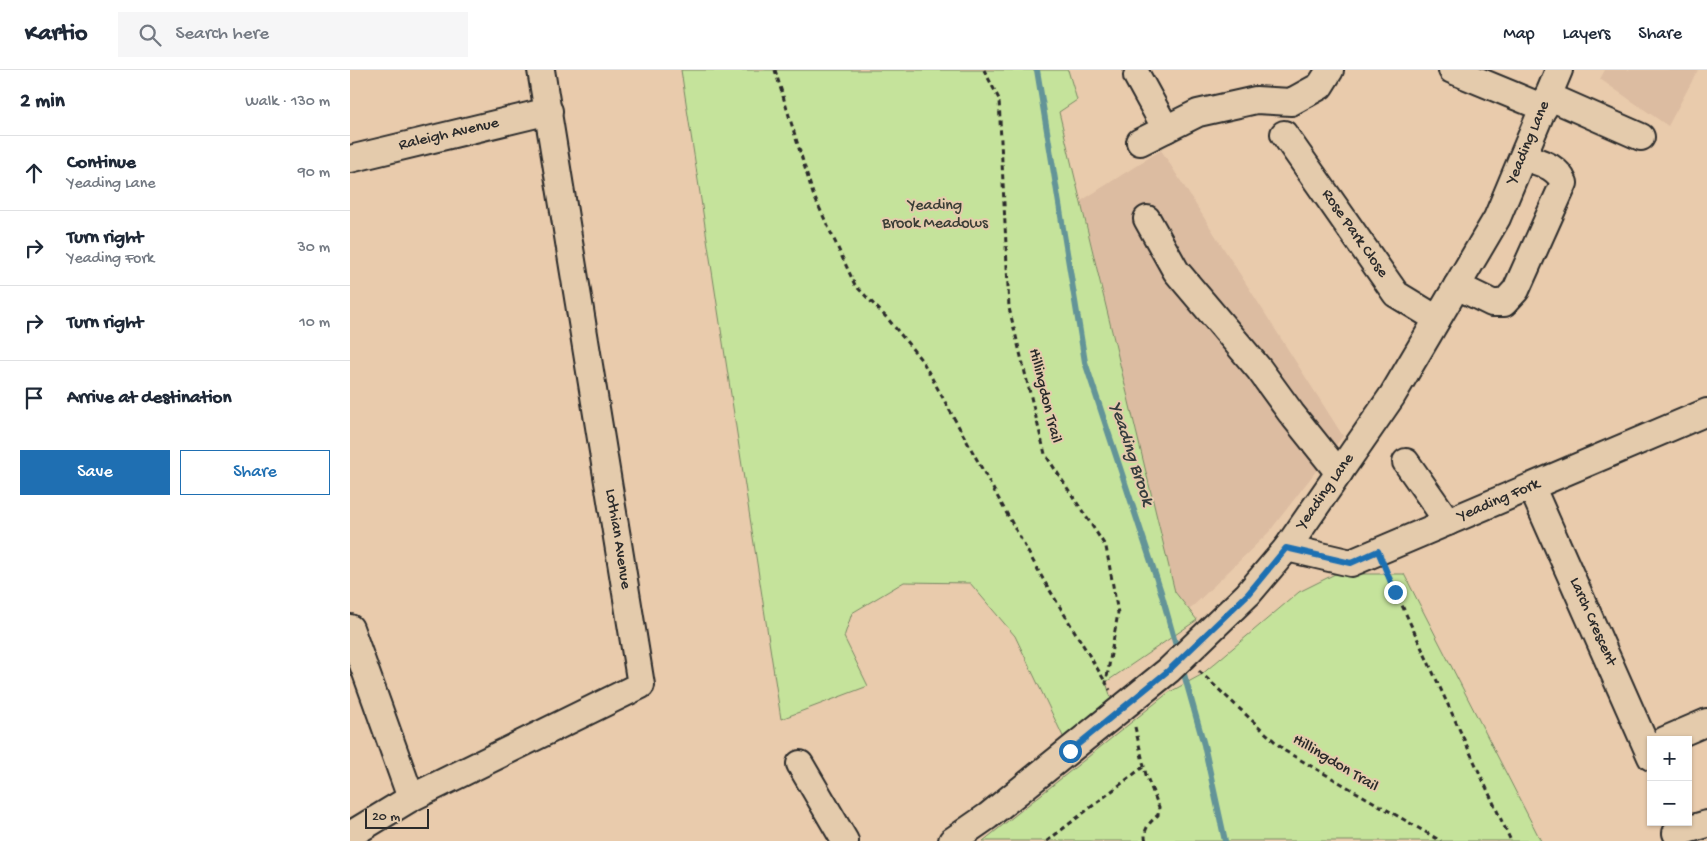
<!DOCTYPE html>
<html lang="en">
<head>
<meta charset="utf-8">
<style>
	body { margin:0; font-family:"Gochi Hand",sans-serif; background:#f6f6f7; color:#1f2937 }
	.controls { position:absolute; right:15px; bottom:15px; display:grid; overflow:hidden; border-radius:0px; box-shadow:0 1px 4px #0004 }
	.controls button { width:45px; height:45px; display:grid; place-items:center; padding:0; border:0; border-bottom:1px solid #e0e1e3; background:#fff; color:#1f2937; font:25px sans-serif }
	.scale { position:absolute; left:15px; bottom:12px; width:64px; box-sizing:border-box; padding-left:5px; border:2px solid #2b2b2b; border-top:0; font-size:14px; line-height:18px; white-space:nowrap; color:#2b2b2b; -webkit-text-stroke:4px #e4cbac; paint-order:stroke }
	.stop { position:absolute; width:15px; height:15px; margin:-11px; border:4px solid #1f6fb2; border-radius:50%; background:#fff }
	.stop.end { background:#1f6fb2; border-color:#fff; box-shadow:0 1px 5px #0008 }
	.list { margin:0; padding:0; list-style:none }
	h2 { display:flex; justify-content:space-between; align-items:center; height:65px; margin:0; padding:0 20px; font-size:21px }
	h2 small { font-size:16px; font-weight:400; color:#747a83 }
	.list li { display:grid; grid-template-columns:32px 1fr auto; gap:15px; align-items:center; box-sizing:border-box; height:75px; padding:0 20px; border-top:1px solid #e0e1e3 }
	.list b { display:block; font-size:19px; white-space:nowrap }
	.list p { margin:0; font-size:16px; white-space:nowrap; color:#747a83 }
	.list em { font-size:16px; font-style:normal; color:#747a83 }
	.actions { display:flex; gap:10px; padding:15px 20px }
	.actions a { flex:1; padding:11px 0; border:1px solid #1f6fb2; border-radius:0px; text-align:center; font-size:18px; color:#1f6fb2 }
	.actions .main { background:#1f6fb2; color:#fff }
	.icon { flex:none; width:28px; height:28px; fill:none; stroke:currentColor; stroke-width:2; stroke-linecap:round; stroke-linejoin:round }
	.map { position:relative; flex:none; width:1357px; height:771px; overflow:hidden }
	header { display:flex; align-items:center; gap:30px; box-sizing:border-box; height:70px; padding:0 25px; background:#fff; border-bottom:1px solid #e0e1e3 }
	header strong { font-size:24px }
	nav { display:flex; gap:28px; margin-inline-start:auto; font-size:18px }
	.search { width:350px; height:45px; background:#f6f6f7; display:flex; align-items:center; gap:12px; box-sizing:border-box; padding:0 18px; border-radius:0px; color:#747a83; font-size:19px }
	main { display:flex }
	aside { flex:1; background:#fff }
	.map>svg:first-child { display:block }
	.built { fill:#dcbca1 }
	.green { fill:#c5e39b; stroke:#788763 }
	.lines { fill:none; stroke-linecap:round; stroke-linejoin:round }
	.stream { stroke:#639498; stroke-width:6 }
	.minor-casing { stroke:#2b2b2b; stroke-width:30 }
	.path { stroke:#2b2b2b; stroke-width:3; stroke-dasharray:5 4; stroke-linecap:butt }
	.minor { stroke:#e4cbac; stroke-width:26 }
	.route { stroke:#1f6fb2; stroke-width:6 }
	.labels { text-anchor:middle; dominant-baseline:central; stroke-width:4; stroke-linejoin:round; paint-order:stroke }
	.street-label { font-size:16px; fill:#2b2b2b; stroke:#e4cbac }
	.park-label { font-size:16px; fill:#3a3d36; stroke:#e4cbac }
	.water-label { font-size:18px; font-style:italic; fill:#343c3d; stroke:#e4cbac }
</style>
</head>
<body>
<header>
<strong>Kartio</strong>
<div class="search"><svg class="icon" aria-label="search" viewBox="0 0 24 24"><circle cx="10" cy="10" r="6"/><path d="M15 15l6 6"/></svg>Search here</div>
<nav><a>Map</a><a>Layers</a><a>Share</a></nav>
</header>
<main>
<aside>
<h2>2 min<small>Walk · 130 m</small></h2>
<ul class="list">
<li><svg class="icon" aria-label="ahead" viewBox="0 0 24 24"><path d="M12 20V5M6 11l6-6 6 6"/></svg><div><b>Continue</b><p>Yeading Lane</p></div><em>90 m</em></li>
<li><svg class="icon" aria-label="right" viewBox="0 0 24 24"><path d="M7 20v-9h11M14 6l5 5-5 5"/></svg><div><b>Turn right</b><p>Yeading Fork</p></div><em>30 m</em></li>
<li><svg class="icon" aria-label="right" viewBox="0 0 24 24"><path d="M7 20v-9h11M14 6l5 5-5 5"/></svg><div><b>Turn right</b></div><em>10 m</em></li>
<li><svg class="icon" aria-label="arrive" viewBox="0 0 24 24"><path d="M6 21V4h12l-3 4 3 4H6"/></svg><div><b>Arrive at destination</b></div></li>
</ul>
<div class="actions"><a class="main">Save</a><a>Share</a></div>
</aside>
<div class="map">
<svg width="1357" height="771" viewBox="0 0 1357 771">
	<rect width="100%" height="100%" fill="#e9cbac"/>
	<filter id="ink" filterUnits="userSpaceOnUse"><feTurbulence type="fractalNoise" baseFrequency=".02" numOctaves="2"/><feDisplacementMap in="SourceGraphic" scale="10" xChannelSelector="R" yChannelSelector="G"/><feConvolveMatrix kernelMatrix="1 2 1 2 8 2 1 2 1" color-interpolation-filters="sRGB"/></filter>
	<g filter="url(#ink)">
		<g class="built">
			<polygon points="1255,0 1348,0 1318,56 1250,9"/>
			<polygon points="811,80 993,366 919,462 839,540 825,522 731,131"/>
		</g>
		<g class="green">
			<polygon points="331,0 718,0 727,30 709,42 825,522 847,550 756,612 764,638 720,681 665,566 620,513 554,512 502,543 494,567 518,616 431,649"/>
			<polygon points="985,504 1054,504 1191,771 633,771 818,623 851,605 949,522"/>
		</g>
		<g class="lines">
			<g class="stream">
				<polyline points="687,0 735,292 811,522 828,583"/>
				<polyline points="832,597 854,675 875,771"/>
			</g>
			<g class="minor-casing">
				<g id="minor">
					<polyline points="1102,0 1194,38"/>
					<polyline points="787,6 816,59"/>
					<polyline points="1198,26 1291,67"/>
					<polyline points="934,64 1046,224 1087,249"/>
					<polyline points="790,72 848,43 906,30 941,32 970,16 980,0"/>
					<polyline points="0,89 199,41"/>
					<polyline points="797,149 826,201 909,299 941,343 989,403"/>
					<path d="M1107,216L1142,233H1154L1166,220L1214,113C1207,96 1191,93 1174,87"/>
					<polyline points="1056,392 1098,452"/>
					<polyline points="1182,418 1301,687"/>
					<polyline points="937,478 1001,493 1357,342"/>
					<polyline points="0,558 61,728"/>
					<polyline points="1315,670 1357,652"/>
					<polyline points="450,694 495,771"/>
					<polyline points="1326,763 1357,754"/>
					<polyline points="0,765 61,728 291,615 191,0"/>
					<polyline points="602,771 638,746 819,600 898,524 937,478 1042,326 1147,148 1209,0"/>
				</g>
			</g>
			<g class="path">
				<polyline points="425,0 463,124 505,215 538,249 573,292 693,509 756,613"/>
				<polyline points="634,0 649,29 659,238 695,384 756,477 768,543 756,613 760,620"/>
				<polyline points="1037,503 1161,771"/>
				<polyline points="849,601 935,681 1091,771"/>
				<path d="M785,657L796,705L809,737L808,745C800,752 792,760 796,771"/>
				<polyline points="697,771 793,697"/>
			</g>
			<use href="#minor" class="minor"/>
		</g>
	</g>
	<g class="lines" filter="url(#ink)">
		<polyline class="route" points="720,681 819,600 898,524 936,478 1001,493 1028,481 1045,522"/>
	</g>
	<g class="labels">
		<g class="street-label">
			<text transform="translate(99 65) rotate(-13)">Raleigh Avenue</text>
			<text transform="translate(1179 73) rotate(-67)">Yeading Lane</text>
			<text transform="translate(1004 164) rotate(55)">Rose Park Close</text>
			<text transform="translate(694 326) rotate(76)">Hillingdon Trail</text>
			<text transform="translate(976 422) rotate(-55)">Yeading Lane</text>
			<text transform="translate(1149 431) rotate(-23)">Yeading Fork</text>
			<text transform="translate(267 469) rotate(81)">Lothian Avenue</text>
			<text transform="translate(1242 552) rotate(66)">Larch Crescent</text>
			<text transform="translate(985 694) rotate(31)">Hillingdon Trail</text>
		</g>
		<g class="park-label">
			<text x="585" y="136">Yeading<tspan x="585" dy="18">Brook Meadows</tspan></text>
		</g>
		<g class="water-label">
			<text transform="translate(781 384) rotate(72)">Yeading Brook</text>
		</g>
	</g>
</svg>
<div class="controls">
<button>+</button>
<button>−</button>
</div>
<div class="scale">20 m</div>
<div class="stop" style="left:720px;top:681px"></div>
<div class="stop end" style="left:1045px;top:522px"></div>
</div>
</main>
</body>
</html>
